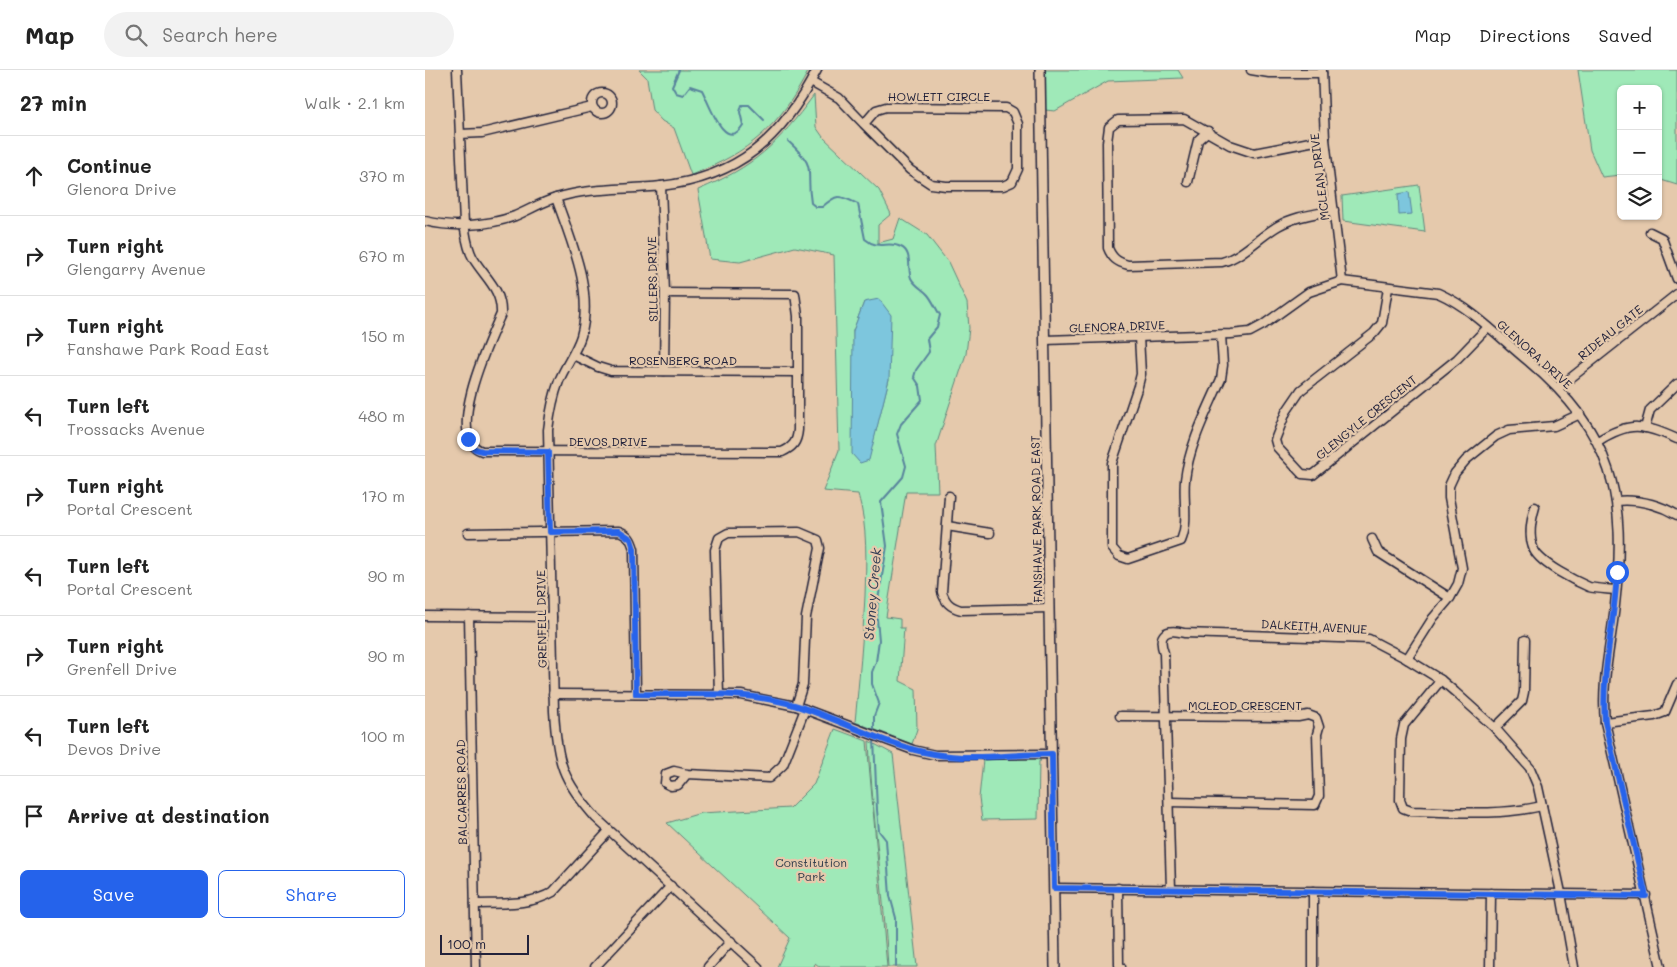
<!DOCTYPE html>
<html lang="en">
<head>
<meta charset="utf-8">
<style>
	body { margin:0; font-family:Mali,sans-serif; background:#f2f2f2; color:#222 }
	.controls { position:absolute; right:15px; top:15px; display:grid; overflow:hidden; border-radius:8px; box-shadow:0 1px 4px #0004 }
	.controls button { width:45px; height:45px; display:grid; place-items:center; padding:0; border:0; border-bottom:1px solid #e0e0e0; background:#fff; color:#222; font:25px sans-serif }
	.scale { position:absolute; left:15px; bottom:12px; width:89px; box-sizing:border-box; padding-left:5px; border:2px solid #22223b; border-top:0; font-size:14px; line-height:18px; white-space:nowrap; color:#22223b; -webkit-text-stroke:4px #e5c9ac; paint-order:stroke }
	.stop { position:absolute; width:15px; height:15px; margin:-11px; border:4px solid #2563eb; border-radius:50%; background:#fff }
	.stop.end { background:#2563eb; border-color:#fff; box-shadow:0 1px 5px #0008 }
	.list { margin:0; padding:0; list-style:none }
	h2 { display:flex; justify-content:space-between; align-items:center; height:65px; margin:0; padding:0 20px; font-size:21px }
	h2 small { font-size:16px; font-weight:400; color:#767676 }
	.list li { display:grid; grid-template-columns:32px 1fr auto; gap:15px; align-items:center; box-sizing:border-box; height:80px; padding:0 20px; border-top:1px solid #e0e0e0 }
	.list b { display:block; font-size:19px; white-space:nowrap }
	.list p { margin:0; font-size:16px; white-space:nowrap; color:#767676 }
	.list em { font-size:16px; font-style:normal; color:#767676 }
	.actions { display:flex; gap:10px; padding:15px 20px }
	.actions a { flex:1; padding:11px 0; border:1px solid #2563eb; border-radius:8px; text-align:center; font-size:18px; color:#2563eb }
	.actions .main { background:#2563eb; color:#fff }
	.icon { flex:none; width:28px; height:28px; fill:none; stroke:currentColor; stroke-width:2; stroke-linecap:round; stroke-linejoin:round }
	.map { position:relative; flex:none; width:1252px; height:897px; overflow:hidden }
	header { display:flex; align-items:center; gap:30px; box-sizing:border-box; height:70px; padding:0 25px; background:#fff; border-bottom:1px solid #e0e0e0 }
	header strong { font-size:24px }
	nav { display:flex; gap:28px; margin-inline-start:auto; font-size:18px }
	.search { width:350px; height:45px; background:#f2f2f2; display:flex; align-items:center; gap:12px; box-sizing:border-box; padding:0 18px; border-radius:28px; color:#767676; font-size:19px }
	main { display:flex }
	aside { flex:1; background:#fff }
	.map>svg:first-child { display:block }
	.green { fill:#9fe9b8; stroke:#60867a; fill-rule:evenodd }
	.water { fill:#7dc6dd; stroke:#59849c }
	.lines { fill:none; stroke-linecap:round; stroke-linejoin:round }
	.stream { stroke:#59849c; stroke-width:2 }
	.minor-casing { stroke:#22223b; stroke-width:11 }
	.major-casing { stroke:#22223b; stroke-width:12 }
	.minor { stroke:#e5c9ac; stroke-width:8 }
	.major { stroke:#e5c9ac; stroke-width:9 }
	.route { stroke:#2563eb; stroke-width:6 }
	.labels { text-anchor:middle; dominant-baseline:central; stroke-width:4.5; stroke-linejoin:round; paint-order:stroke }
	.street-label { font-size:12px; fill:#22223b; stroke:#e5c9ac }
	.park-label { font-size:12px; fill:#35404e; stroke:#e5c9ac }
	.water-label { font-size:14px; font-style:italic; fill:#303b53; stroke:#e5c9ac }
</style>
</head>
<body>
<header>
<strong>Map</strong>
<div class="search"><svg class="icon" aria-label="search" viewBox="0 0 24 24"><circle cx="10" cy="10" r="6"/><path d="M15 15l6 6"/></svg>Search here</div>
<nav><a>Map</a><a>Directions</a><a>Saved</a></nav>
</header>
<main>
<aside>
<h2>27 min<small>Walk · 2.1 km</small></h2>
<ul class="list">
<li><svg class="icon" aria-label="ahead" viewBox="0 0 24 24"><path d="M12 20V5M6 11l6-6 6 6"/></svg><div><b>Continue</b><p>Glenora Drive</p></div><em>370 m</em></li>
<li><svg class="icon" aria-label="right" viewBox="0 0 24 24"><path d="M7 20v-9h11M14 6l5 5-5 5"/></svg><div><b>Turn right</b><p>Glengarry Avenue</p></div><em>670 m</em></li>
<li><svg class="icon" aria-label="right" viewBox="0 0 24 24"><path d="M7 20v-9h11M14 6l5 5-5 5"/></svg><div><b>Turn right</b><p>Fanshawe Park Road East</p></div><em>150 m</em></li>
<li><svg class="icon" aria-label="left" viewBox="0 0 24 24"><path d="M17 20v-9H6M10 6l-5 5 5 5"/></svg><div><b>Turn left</b><p>Trossacks Avenue</p></div><em>480 m</em></li>
<li><svg class="icon" aria-label="right" viewBox="0 0 24 24"><path d="M7 20v-9h11M14 6l5 5-5 5"/></svg><div><b>Turn right</b><p>Portal Crescent</p></div><em>170 m</em></li>
<li><svg class="icon" aria-label="left" viewBox="0 0 24 24"><path d="M17 20v-9H6M10 6l-5 5 5 5"/></svg><div><b>Turn left</b><p>Portal Crescent</p></div><em>90 m</em></li>
<li><svg class="icon" aria-label="right" viewBox="0 0 24 24"><path d="M7 20v-9h11M14 6l5 5-5 5"/></svg><div><b>Turn right</b><p>Grenfell Drive</p></div><em>90 m</em></li>
<li><svg class="icon" aria-label="left" viewBox="0 0 24 24"><path d="M17 20v-9H6M10 6l-5 5 5 5"/></svg><div><b>Turn left</b><p>Devos Drive</p></div><em>100 m</em></li>
<li><svg class="icon" aria-label="arrive" viewBox="0 0 24 24"><path d="M6 21V4h12l-3 4 3 4H6"/></svg><div><b>Arrive at destination</b></div></li>
</ul>
<div class="actions"><a class="main">Save</a><a>Share</a></div>
</aside>
<div class="map">
<svg width="1252" height="897" viewBox="0 0 1252 897">
	<rect width="100%" height="100%" fill="#e5c9ac"/>
	<filter id="ink" filterUnits="userSpaceOnUse"><feTurbulence type="fractalNoise" baseFrequency=".02" numOctaves="2"/><feDisplacementMap in="SourceGraphic" scale="10" xChannelSelector="R" yChannelSelector="G"/><feConvolveMatrix kernelMatrix="1 2 1 2 8 2 1 2 1" color-interpolation-filters="sRGB"/></filter>
	<g filter="url(#ink)">
		<g class="green">
			<path d="M214,0H384C354,57 325,82 266,105L249,58L237,51L227,40L222,8Z"/>
			<polygon points="619,0 753,0 758,8 683,11 630,41 620,40"/>
			<polygon points="1153,0 1252,0 1252,115 1233,109 1233,19 1196,19 1196,105 1177,107 1165,80"/>
			<path d="M389,25L391,57L398,67L454,120L466,144L453,155V173L468,169L475,148L502,165L523,192L542,233L544,258L541,284L511,376L513,422H481L461,547L475,549V558H479L475,611L491,619L492,659L487,674L430,652C434,610 438,569 440,526C441,491 443,458 433,424L398,421L414,380L409,185L370,177L315,192L285,189L273,120C330,96 352,75 389,25ZM439,232L464,309L449,368L429,296L428,261Z"/>
			<polygon points="994,115 1000,162 918,151 917,126"/>
			<polygon points="410,659 442,671 462,897 395,897 390,893 389,897 352,897 365,868 242,753 276,743 365,738 389,714"/>
			<path d="M444,671L468,684L492,897H463C459,821 447,747 444,671Z"/>
			<polygon points="612,688 616,691 614,691 613,749 557,750 554,728 558,690"/>
		</g>
		<g class="water">
			<polygon points="984,122 987,144 974,145 973,124"/>
			<polygon points="454,229 466,245 464,309 444,390 435,393 427,384 428,261 439,232"/>
		</g>
		<g class="lines">
			<g class="stream">
				<path d="M254,0L247,16L251,23L258,25L265,16L277,20C284,33 300,84 318,55L315,42L317,35H324L339,50"/>
				<path d="M363,71C394,99 380,98 386,133L391,137H397C413,123 414,125 433,134L440,169C454,181 463,170 476,177C488,183 482,198 486,208C490,216 498,219 503,225C508,231 511,239 515,245L512,257L502,269L504,282L491,300L489,307L495,316L497,330L476,354L472,364L481,396L478,407L456,432L462,476L453,530L452,549L454,570L451,592L447,602V614L454,633L449,646V664"/>
				<polyline points="449,668 452,740 454,761 461,770 465,826 471,848 471,897"/>
			</g>
			<g class="minor-casing">
				<g id="minor">
					<path d="M32,0L39,154C41,166 42,178 48,188C60,208 77,219 76,244C65,269 18,368 57,381L357,382C368,377 372,372 373,360V246L370,224L240,223"/>
					<polyline points="826,0 844,3 897,3"/>
					<polyline points="897,0 900,69 917,211"/>
					<polyline points="386,12 414,28 439,54 451,40 461,37 581,38 588,42 593,54 593,99 587,112 578,116 521,116 506,114 485,100 439,54"/>
					<circle cx="177" cy="33" r="10"/>
					<polyline points="35,64 57,63 167,37"/>
					<path d="M900,69L829,83L805,75L759,49L693,50L684,57L682,72L683,178C687,188 692,192 703,195L797,192C818,186 834,167 853,156C870,146 891,144 909,140"/>
					<polyline points="763,112 773,70 783,61"/>
					<polyline points="236,116 240,223 239,301"/>
					<path d="M131,128C146,171 169,221 156,266C151,282 140,296 134,311C128,327 125,343 123,360L129,641C132,692 137,710 171,748L333,897"/>
					<path d="M0,151C29,158 62,156 90,146C104,140 117,132 131,128C166,117 201,120 236,116C314,107 357,68 392,0"/>
					<polyline points="1225,162 1237,168 1252,209"/>
					<polyline points="963,218 957,253 949,263 876,320 861,342 850,370 852,377 877,404 888,405 1032,289 1063,257"/>
					<path d="M714,267L716,304L713,316L687,393V478L694,486L703,489L756,471C764,452 758,431 760,410C764,375 782,341 796,309L798,295L796,265"/>
					<path d="M620,270L806,264L825,262L838,255L884,222L917,211L1013,223C1047,238 1075,268 1103,291C1189,364 1202,426 1190,535C1186,575 1176,611 1180,652L1236,897"/>
					<polyline points="148,285 173,297 186,301 372,302"/>
					<polyline points="1133,318 1252,224"/>
					<polyline points="1220,358 1225,340 1252,314"/>
					<path d="M1173,371C1205,351 1218,354 1252,369"/>
					<path d="M524,426L517,522C520,532 525,537 536,540L624,538"/>
					<path d="M1191,431C1213,429 1233,434 1252,445"/>
					<path d="M1110,437C1106,451 1103,466 1109,480C1116,494 1150,511 1164,517C1172,519 1183,519 1191,520"/>
					<polyline points="522,456 565,463"/>
					<path d="M43,463L194,461C204,465 206,469 209,479L211,624"/>
					<polyline points="947,469 953,482 1025,528"/>
					<polyline points="0,546 127,547"/>
					<polyline points="44,546 51,897"/>
					<polyline points="982,589 1008,548 1025,528 1033,514 1037,498 1024,428 1024,416 1030,403 1041,390 1071,366 1084,360 1129,356 1155,344"/>
					<path d="M1016,610L979,655L976,669L975,730L978,738L986,741C1030,742 1074,746 1117,736"/>
					<polyline points="128,624 316,625 371,636 488,680 510,685 627,684"/>
					<polyline points="294,625 290,480 294,468 303,463 374,462 393,470 395,478 381,547 378,614 371,636"/>
					<polyline points="695,646 873,647 883,645 891,648 894,657 892,664 894,726 890,735 744,732"/>
					<polyline points="1180,652 1229,646 1240,642 1252,614"/>
					<polyline points="1070,658 1097,631 1099,622 1100,570"/>
					<polyline points="262,704 253,715 246,716 240,713 241,704 249,701 262,704 344,708 358,695 380,639"/>
					<polyline points="629,818 1221,825"/>
					<polyline points="693,818 694,895 696,897"/>
					<path d="M746,819L739,583C732,564 741,558 759,563L944,569L982,589L1016,610L1030,622L1070,658L1105,698L1113,717L1135,818L1149,897"/>
					<polyline points="888,821 888,897"/>
					<path d="M50,834C76,833 104,836 128,822L184,761"/>
					<polyline points="170,897 246,816"/>
					<polyline points="283,897 306,871"/>
					<polyline points="1065,897 1066,823"/>
				</g>
			</g>
			<g class="major-casing">
				<polyline id="major" points="615,0 630,897"/>
			</g>
			<use href="#minor" class="minor"/>
			<use href="#major" class="major"/>
		</g>
	</g>
	<g class="lines" filter="url(#ink)">
		<path class="route" d="M43,369L50,379L57,381L123,382L125,462L194,461L206,469L209,479L211,624C264,625 318,620 369,635C416,649 460,676 509,684C547,691 588,684 627,684L629,818L1221,826L1180,652C1176,601 1190,552 1192,502"/>
	</g>
	<g class="labels">
		<g class="street-label">
			<text x="514" y="26">HOWLETT CIRCLE</text>
			<text transform="translate(894 107) rotate(-97)">MCLEAN DRIVE</text>
			<text transform="translate(227 209) rotate(-91)">SILLERS DRIVE</text>
			<text transform="translate(692 256) rotate(-2)">GLENORA DRIVE</text>
			<text transform="translate(1185 262) rotate(-39)">RIDEAU GATE</text>
			<text transform="translate(1110 284) rotate(42)">GLENORA DRIVE</text>
			<text x="258" y="290">ROSENBERG ROAD</text>
			<text transform="translate(941 347) rotate(-39)">GLENGYLE CRESCENT</text>
			<text x="183" y="371">DEVOS DRIVE</text>
			<text transform="translate(611 449) rotate(-91)">FANSHAWE PARK ROAD EAST</text>
			<text transform="translate(116 549) rotate(-91)">GRENFELL DRIVE</text>
			<text transform="translate(889 556) rotate(3)">DALKEITH AVENUE</text>
			<text x="820" y="635">MCLEOD CRESCENT</text>
			<text transform="translate(36 722) rotate(-91)">BALCARRES ROAD</text>
		</g>
		<g class="park-label">
			<text x="386" y="792">Constitution<tspan x="386" dy="14">Park</tspan></text>
		</g>
		<g class="water-label">
			<text transform="translate(447 524) rotate(-85)">Stoney Creek</text>
		</g>
	</g>
</svg>
<div class="controls">
<button>+</button>
<button>−</button>
<button><svg class="icon" aria-label="layers" viewBox="0 0 24 24"><path d="M12 4l9 5-9 5-9-5zM3 14l9 5 9-5"/></svg></button>
</div>
<div class="scale">100 m</div>
<div class="stop" style="left:1192px;top:502px"></div>
<div class="stop end" style="left:43px;top:369px"></div>
</div>
</main>
</body>
</html>
